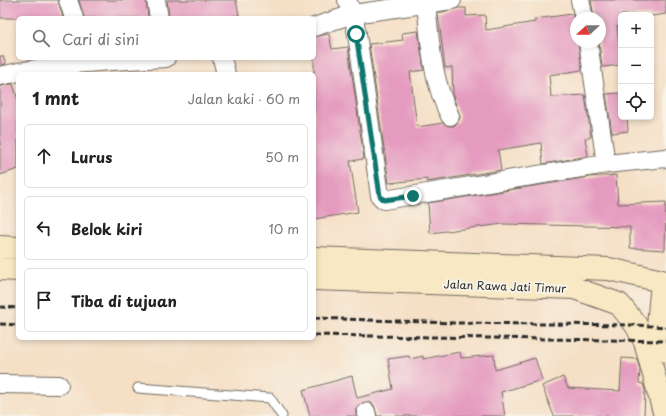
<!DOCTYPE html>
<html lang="id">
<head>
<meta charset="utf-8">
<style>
	body { margin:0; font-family:"Playpen Sans",sans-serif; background:#f2f2f2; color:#222 }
	.controls { position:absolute; right:12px; top:12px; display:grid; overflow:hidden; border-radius:6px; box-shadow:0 2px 6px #0003 }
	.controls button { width:36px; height:36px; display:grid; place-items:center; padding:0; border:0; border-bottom:1px solid #e0e0e0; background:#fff; color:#222; font:20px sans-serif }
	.compass { position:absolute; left:570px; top:12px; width:36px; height:36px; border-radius:50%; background:#fff; box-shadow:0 2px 6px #0003; rotate:248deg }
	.stop { position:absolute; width:12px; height:12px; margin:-9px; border:3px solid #0f766e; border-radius:50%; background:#fff }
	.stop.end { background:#0f766e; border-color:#fff; box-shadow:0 1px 4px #0008 }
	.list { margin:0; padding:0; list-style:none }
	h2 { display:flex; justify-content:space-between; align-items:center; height:52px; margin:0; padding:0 16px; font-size:17px }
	h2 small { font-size:13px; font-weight:400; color:#767676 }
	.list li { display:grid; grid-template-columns:26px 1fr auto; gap:12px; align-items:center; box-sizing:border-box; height:64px; margin:0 8px 8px; padding:0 8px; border:1px solid #e0e0e0; border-radius:6px }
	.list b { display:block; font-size:15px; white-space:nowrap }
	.list em { font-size:13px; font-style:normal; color:#767676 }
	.icon { flex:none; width:22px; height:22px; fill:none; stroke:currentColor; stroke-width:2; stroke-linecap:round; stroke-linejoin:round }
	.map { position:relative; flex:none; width:666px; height:416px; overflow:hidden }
	.search { position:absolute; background:#fff; box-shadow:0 2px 6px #0003; left:16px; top:16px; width:300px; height:44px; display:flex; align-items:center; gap:10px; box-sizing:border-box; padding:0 14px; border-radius:6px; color:#767676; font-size:15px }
	.panel { position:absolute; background:#fff; box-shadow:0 2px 6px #0003; left:16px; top:72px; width:300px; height:268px; border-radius:6px }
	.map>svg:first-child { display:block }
	.building { fill:#e59bbf }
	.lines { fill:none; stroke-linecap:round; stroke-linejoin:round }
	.lane-casing { stroke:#726a61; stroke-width:11 }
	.street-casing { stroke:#726a61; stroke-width:20 }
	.secondary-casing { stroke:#726a61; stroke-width:24 }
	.lane { stroke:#fff; stroke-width:9 }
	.street { stroke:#fff; stroke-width:18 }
	.secondary { stroke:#f8e8c3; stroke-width:22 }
	.rail { stroke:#2b2b2b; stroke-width:3; stroke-dasharray:6 3; stroke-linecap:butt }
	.route { stroke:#0f766e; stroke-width:5 }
	.labels { text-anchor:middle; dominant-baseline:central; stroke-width:4; stroke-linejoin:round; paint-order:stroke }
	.street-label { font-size:11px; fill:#2b2b2b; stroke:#f7f3e8 }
</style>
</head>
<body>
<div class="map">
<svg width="666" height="416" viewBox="0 0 666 416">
	<rect width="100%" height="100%" fill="#f7f3e8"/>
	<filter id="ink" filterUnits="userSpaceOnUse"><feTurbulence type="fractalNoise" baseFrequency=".025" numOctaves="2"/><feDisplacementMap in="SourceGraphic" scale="8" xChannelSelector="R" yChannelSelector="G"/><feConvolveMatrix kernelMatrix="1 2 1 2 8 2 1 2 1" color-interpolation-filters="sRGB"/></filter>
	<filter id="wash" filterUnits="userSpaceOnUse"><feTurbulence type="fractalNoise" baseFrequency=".012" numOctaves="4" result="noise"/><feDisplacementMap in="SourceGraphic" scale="16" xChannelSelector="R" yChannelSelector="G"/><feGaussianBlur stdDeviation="0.9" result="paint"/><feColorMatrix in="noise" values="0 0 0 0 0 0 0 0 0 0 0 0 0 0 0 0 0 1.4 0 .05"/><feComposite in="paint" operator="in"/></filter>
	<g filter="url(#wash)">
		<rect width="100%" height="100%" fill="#f5dfc5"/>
		<g id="blocks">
			<g class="building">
				<polygon points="0,0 58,0 63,18 0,18"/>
				<polygon points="79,0 146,0 148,18 84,18"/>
				<polygon points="167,0 236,0 239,15 220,18 169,18"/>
				<polygon points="591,0 666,0 666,14 652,16 651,20 651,15 621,15 621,26 617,26 621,65 602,67 599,42 600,18 594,18"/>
				<polygon points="458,8 466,8 466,16 485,15 486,30 535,22 535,19 572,14 576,25 576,42 578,42 582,70 549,75 551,97 585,95 591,137 585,138 588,156 543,164 541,143 498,150 501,170 427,182 427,179 389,183 369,44 403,40 402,33 418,31 424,70 410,72 417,127 443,123 449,126 454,126 458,122 460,117 453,96 452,67 445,68 438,13"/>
				<polygon points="329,34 332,49 348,47 364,159 350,161 358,212 314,219 314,37"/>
				<polygon points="0,56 3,56 6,64 0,65"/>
				<polygon points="13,84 18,100 18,169 0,175 0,86"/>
				<polygon points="621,93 621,117 627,117 628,131 612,133 606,94"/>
				<polygon points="616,175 618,204 666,202 665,250 630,248 630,227 503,224 430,233 428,203 590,177"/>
				<polygon points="460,352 461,358 494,355 495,370 535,358 542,380 501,392 505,416 377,416 374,405 369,402 364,402 356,409 356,416 310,416 303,390 352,376 357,398 393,389 388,359 409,356 410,359 423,356 423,359"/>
				<polygon points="622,358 637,359 640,370 639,383 643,384 645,390 644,416 554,416 542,386 563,377 568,388 620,391"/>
			</g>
		</g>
	</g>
	<g filter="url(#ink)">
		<use href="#blocks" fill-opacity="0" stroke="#726a61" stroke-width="1"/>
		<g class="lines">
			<g class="lane-casing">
				<polyline id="lane" points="138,388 270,398 282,416"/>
			</g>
			<g class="street-casing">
				<g id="street">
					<polyline points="68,0 74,18"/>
					<polyline points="156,0 159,18"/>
					<polyline points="347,0 353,14 357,34 380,196 384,200 606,164 666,158"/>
					<polyline points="580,0 584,18"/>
					<path d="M426,3C430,42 432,81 450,116"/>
					<polyline points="314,27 353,14 452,0"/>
					<polyline points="588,42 606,164"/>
					<polyline points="222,58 226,74"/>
					<path d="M0,76C54,63 111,61 166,58"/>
					<polyline points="0,384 59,385"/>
					<polyline points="366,412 367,416"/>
				</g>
			</g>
			<g class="secondary-casing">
				<g id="secondary">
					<polyline points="0,247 18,248"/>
					<polyline points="314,258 609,269 662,281 658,326 666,351"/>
					<polyline points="0,269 18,270"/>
					<polyline points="314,279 574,288 619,304 636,325 645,342 665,416"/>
				</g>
			</g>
			<use href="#lane" class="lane"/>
			<use href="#street" class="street"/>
			<use href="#secondary" class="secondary"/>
			<g class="rail">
				<polyline points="0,307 18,308"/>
				<polyline points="314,318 454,323 636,325 666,327"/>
				<polyline points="0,324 18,325"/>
				<polyline points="314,335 666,341"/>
			</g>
		</g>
	</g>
	<g class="lines" filter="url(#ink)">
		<polyline class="route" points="356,34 380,196 384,200 413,196"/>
	</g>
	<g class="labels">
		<g class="street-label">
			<text transform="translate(505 286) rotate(2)">Jalan Rawa Jati Timur</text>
		</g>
	</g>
</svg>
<div class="controls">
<button>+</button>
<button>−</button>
<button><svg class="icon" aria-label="locate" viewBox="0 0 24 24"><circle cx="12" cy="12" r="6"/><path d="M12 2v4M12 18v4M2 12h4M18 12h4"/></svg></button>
</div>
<svg class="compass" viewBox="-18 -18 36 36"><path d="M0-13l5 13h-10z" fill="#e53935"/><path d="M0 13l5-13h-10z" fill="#767676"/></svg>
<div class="stop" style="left:356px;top:34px"></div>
<div class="stop end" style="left:413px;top:196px"></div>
<div class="search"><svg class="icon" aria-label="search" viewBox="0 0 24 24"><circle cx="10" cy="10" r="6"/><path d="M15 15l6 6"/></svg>Cari di sini</div>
<section class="panel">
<h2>1 mnt<small>Jalan kaki · 60 m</small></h2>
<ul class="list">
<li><svg class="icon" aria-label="ahead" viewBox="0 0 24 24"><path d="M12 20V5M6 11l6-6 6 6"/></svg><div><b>Lurus</b></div><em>50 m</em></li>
<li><svg class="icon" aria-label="left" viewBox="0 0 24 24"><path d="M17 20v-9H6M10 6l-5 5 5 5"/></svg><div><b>Belok kiri</b></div><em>10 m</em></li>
<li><svg class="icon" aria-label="arrive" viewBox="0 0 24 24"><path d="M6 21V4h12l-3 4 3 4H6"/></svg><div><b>Tiba di tujuan</b></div></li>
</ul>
</section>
</div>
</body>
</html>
